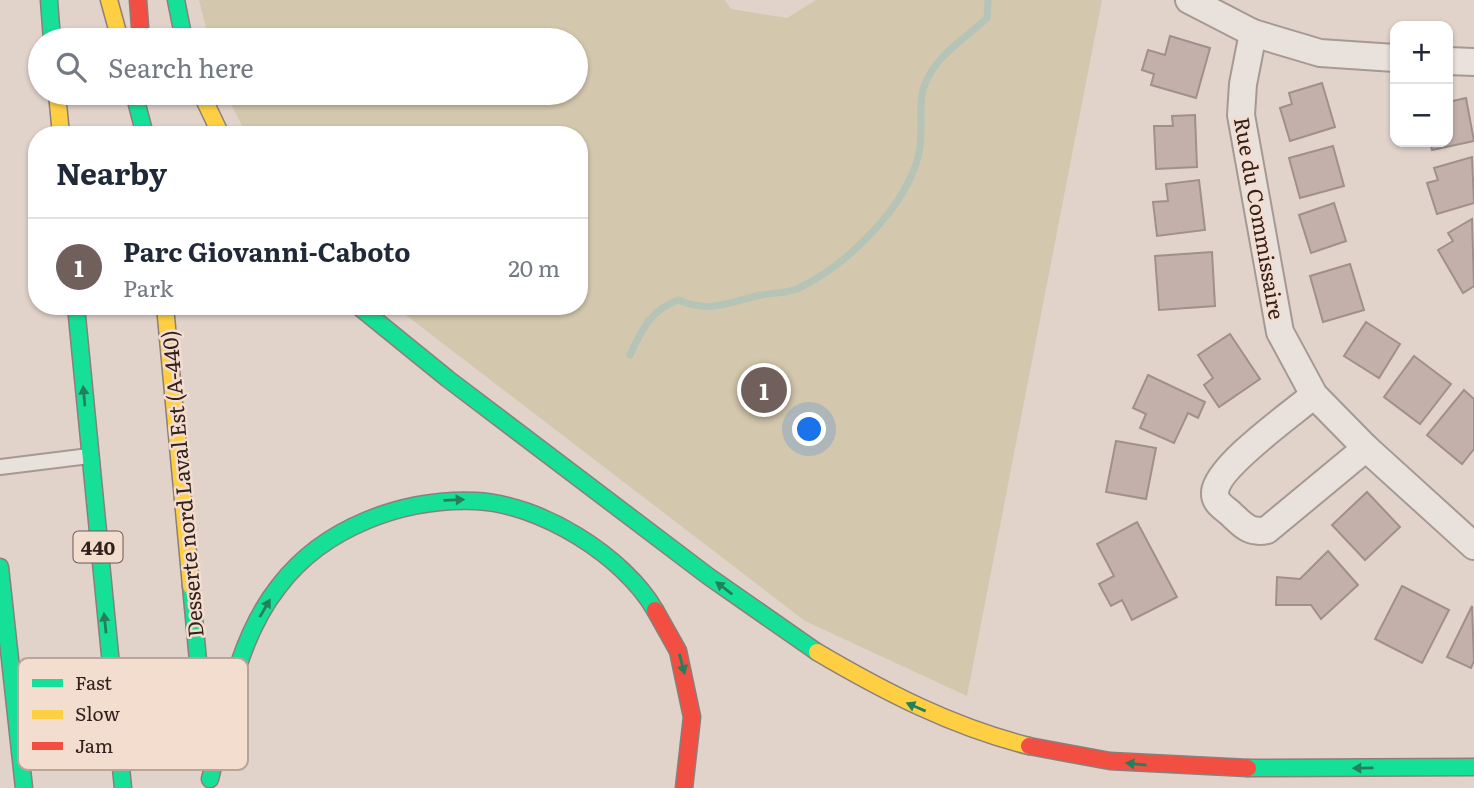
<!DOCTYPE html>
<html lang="en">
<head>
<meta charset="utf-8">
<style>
	body { margin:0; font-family:Literata,serif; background:#f2f2f3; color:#1f2937 }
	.controls { position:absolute; right:21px; top:21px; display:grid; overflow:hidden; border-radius:14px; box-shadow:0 2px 5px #0004 }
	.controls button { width:63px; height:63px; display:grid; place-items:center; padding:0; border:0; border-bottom:2px solid #e0e1e3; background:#fff; color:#1f2937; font:35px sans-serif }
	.you { position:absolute; left:810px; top:430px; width:24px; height:24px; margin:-18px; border:5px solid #fff; border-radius:50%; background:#1a73e8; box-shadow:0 0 0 10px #1a73e833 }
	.badge { display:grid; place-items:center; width:46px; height:46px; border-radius:50%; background:#705f5a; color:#fff; font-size:23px; font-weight:700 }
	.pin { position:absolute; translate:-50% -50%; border:4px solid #fff; box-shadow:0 2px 7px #0006 }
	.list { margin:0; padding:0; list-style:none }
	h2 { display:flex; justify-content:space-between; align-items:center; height:91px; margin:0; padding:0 28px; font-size:30px }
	h2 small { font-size:23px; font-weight:400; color:#747a83 }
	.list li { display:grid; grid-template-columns:46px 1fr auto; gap:21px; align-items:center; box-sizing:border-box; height:98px; padding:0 28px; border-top:2px solid #e0e1e3 }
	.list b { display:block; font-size:26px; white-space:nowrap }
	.list p { margin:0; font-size:23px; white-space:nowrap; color:#747a83 }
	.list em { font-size:23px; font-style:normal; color:#747a83 }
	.icon { flex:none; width:38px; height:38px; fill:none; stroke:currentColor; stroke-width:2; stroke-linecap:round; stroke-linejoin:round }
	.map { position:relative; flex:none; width:1474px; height:788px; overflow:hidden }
	.search { position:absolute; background:#fff; box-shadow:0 2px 5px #0004; left:28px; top:28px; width:560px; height:77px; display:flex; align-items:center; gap:18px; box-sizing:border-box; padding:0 24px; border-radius:38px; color:#747a83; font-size:26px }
	.panel { position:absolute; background:#fff; box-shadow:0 2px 5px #0004; left:28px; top:126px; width:560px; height:189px; border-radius:28px }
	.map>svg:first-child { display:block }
	.green { fill:#d3c7ad }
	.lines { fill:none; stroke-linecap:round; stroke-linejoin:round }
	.stream { stroke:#b5c4b6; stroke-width:7 }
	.building { fill:#c4b0ab; stroke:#a08f8a; stroke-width:2 }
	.lane-casing { stroke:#a69993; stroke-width:18 }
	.street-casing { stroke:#a69993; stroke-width:30 }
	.fast-casing { stroke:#8b7f7a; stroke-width:19 }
	.slow-casing { stroke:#8b7f7a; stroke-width:19 }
	.jam-casing { stroke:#8b7f7a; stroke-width:19 }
	.lane { stroke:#e9e1db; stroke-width:14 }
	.street { stroke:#e9e1db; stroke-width:26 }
	.fast { stroke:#16e098; stroke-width:16 }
	.slow { stroke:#ffcf43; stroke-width:16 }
	.jam { stroke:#f24e42; stroke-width:16 }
	.oneway { fill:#24805a }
	.labels { text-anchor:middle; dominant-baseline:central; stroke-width:5; stroke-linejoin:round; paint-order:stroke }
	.shield { fill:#f3ddcf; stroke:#6d5952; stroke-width:2 }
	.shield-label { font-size:19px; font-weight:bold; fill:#33201d }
	.street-label { font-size:21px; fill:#33201d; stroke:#f3ddcf }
	.key { fill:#f3ddcf; stroke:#b9a49a; stroke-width:2 }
	.key-label { font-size:19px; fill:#33201d }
</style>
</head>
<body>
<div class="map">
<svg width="1474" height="788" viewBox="0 0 1474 788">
	<rect width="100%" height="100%" fill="#e1d3ca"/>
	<polygon class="green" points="199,0 725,0 731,9 787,18 816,0 1102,0 967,696 805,621 394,306 579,306 579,135 247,135 225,93 576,93 576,40 209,40"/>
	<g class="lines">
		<path class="stream" d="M630,355C642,329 651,310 678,300C712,314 728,302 761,295C772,293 787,293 797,289C846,266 907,207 919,153C924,131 917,103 925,84C937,54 965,39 987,18L988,0"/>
	</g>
	<g class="building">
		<polygon points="1170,36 1210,48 1196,98 1151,85 1154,74 1142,70 1148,50 1165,55"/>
		<polygon points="1322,83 1335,127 1290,141 1280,108 1292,104 1289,93"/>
		<polygon points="1466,98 1474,141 1432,150 1430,142 1448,142 1448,102"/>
		<polygon points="1195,115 1197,167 1156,169 1154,126 1173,126 1172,116"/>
		<polygon points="1333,146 1344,186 1300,198 1289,158"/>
		<polygon points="1472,157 1474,203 1437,214 1427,183 1438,180 1434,168"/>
		<polygon points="1199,180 1205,230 1157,236 1153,202 1168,201 1166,184"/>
		<polygon points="1334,203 1346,241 1311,253 1299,215"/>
		<polygon points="1472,219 1474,286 1463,293 1438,250 1453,241 1448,233"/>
		<polygon points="1212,252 1215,306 1159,310 1155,256"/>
		<polygon points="1350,264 1364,310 1323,322 1310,276"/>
		<polygon points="1366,322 1400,344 1379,378 1344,356"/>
		<polygon points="1230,334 1260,379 1219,407 1204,385 1213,378 1198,355"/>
		<polygon points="1414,356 1451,384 1420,424 1384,397"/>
		<polygon points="1148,375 1205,402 1198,418 1188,413 1174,443 1140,428 1146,414 1133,408"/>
		<polygon points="1464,390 1474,399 1474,449 1462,464 1427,435"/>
		<polygon points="1116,441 1156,448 1146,499 1106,492"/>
		<polygon points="1367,492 1400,527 1365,560 1332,525"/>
		<polygon points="1137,522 1177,597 1132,620 1122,600 1111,606 1099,584 1114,576 1097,544"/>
		<polygon points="1328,551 1358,585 1321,619 1311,605 1276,605 1277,577 1300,579"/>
		<polygon points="1402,586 1449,610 1422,663 1375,639"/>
		<polygon points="1472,606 1474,661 1471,668 1447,657"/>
	</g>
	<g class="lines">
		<g class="lane-casing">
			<polyline id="lane" points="0,467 89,456"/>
		</g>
		<g class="street-casing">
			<g id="street">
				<polyline points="1189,0 1253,33 1320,53 1395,58"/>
				<polyline points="1253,33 1243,84 1241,115 1280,332 1314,395 1366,448 1474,546"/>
				<polyline points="1448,61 1474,62"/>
				<path d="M1314,395C1293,413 1217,466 1215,492C1214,502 1223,507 1230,513C1242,524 1249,534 1267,530L1366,448"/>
			</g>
		</g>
		<g class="fast-casing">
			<g id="fast">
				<polyline points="49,0 52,40"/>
				<polyline points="176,0 184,40"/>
				<polyline points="134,93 145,135"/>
				<polyline points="76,306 123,788"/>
				<polyline points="358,306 448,379 708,576 817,652"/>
				<polyline points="0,567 24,788"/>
				<polyline points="191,586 207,757"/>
				<polyline points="1248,768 1474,767"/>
				<path d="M210,779C226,714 236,640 279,586C324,527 403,498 476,501C540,504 623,555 655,610"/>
			</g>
		</g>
		<g class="slow-casing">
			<g id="slow">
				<polyline points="109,0 120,40"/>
				<polyline points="57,93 61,135"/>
				<polyline points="201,93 221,135"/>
				<polyline points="165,306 191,586"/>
				<path d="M817,652C885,692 953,727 1029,746"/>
			</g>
		</g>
		<g class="jam-casing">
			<g id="jam">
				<polyline points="138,0 141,40"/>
				<polyline points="655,610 678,651 692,717 684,788"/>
				<polyline points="1029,746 1110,761 1248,768"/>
			</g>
		</g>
		<use href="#lane" class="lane"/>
		<use href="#street" class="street"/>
		<use href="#fast" class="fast"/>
		<use href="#slow" class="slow"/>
		<use href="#jam" class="jam"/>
	</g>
	<defs><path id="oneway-solid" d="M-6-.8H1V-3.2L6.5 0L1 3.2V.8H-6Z" transform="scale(1.75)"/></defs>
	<g class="oneway">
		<use href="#oneway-solid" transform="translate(84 396) rotate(-95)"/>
		<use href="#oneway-solid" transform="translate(454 500) rotate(-2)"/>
		<use href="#oneway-solid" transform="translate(724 588) rotate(-143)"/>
		<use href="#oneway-solid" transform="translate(265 608) rotate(-60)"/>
		<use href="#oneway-solid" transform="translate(105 623) rotate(-96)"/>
		<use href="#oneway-solid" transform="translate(682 664) rotate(75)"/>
		<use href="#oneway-solid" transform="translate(916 707) rotate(-157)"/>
		<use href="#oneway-solid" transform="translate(1136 764) rotate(-174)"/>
		<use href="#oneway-solid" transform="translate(1363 768) rotate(179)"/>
	</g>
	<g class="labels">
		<rect class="shield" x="73.5" y="531.5" width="49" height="31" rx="5"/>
		<g class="shield-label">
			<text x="98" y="547">440</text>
		</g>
		<g class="street-label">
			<text transform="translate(1261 218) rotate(80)">Rue du Commissaire</text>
			<text transform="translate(181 484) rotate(-95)">Desserte nord Laval Est (A-440)</text>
		</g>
	</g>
	<rect x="18" y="658" width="230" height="112" rx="10" class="key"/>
	<rect x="32" y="679" width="31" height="8" fill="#16e098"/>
	<rect x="32" y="710" width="31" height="9" fill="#ffcf43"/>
	<rect x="32" y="742" width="31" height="8" fill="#f24e42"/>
	<g class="key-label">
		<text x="75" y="690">Fast</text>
		<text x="75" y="721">Slow</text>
		<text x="75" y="753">Jam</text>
	</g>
</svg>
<div class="controls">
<button>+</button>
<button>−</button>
</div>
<div class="you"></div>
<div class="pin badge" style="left:764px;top:390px">1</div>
<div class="search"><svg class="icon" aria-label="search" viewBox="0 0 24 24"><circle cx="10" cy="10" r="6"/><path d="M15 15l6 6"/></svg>Search here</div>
<section class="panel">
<h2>Nearby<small></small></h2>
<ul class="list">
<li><span class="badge">1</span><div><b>Parc Giovanni-Caboto</b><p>Park</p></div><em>20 m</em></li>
</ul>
</section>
</div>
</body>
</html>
